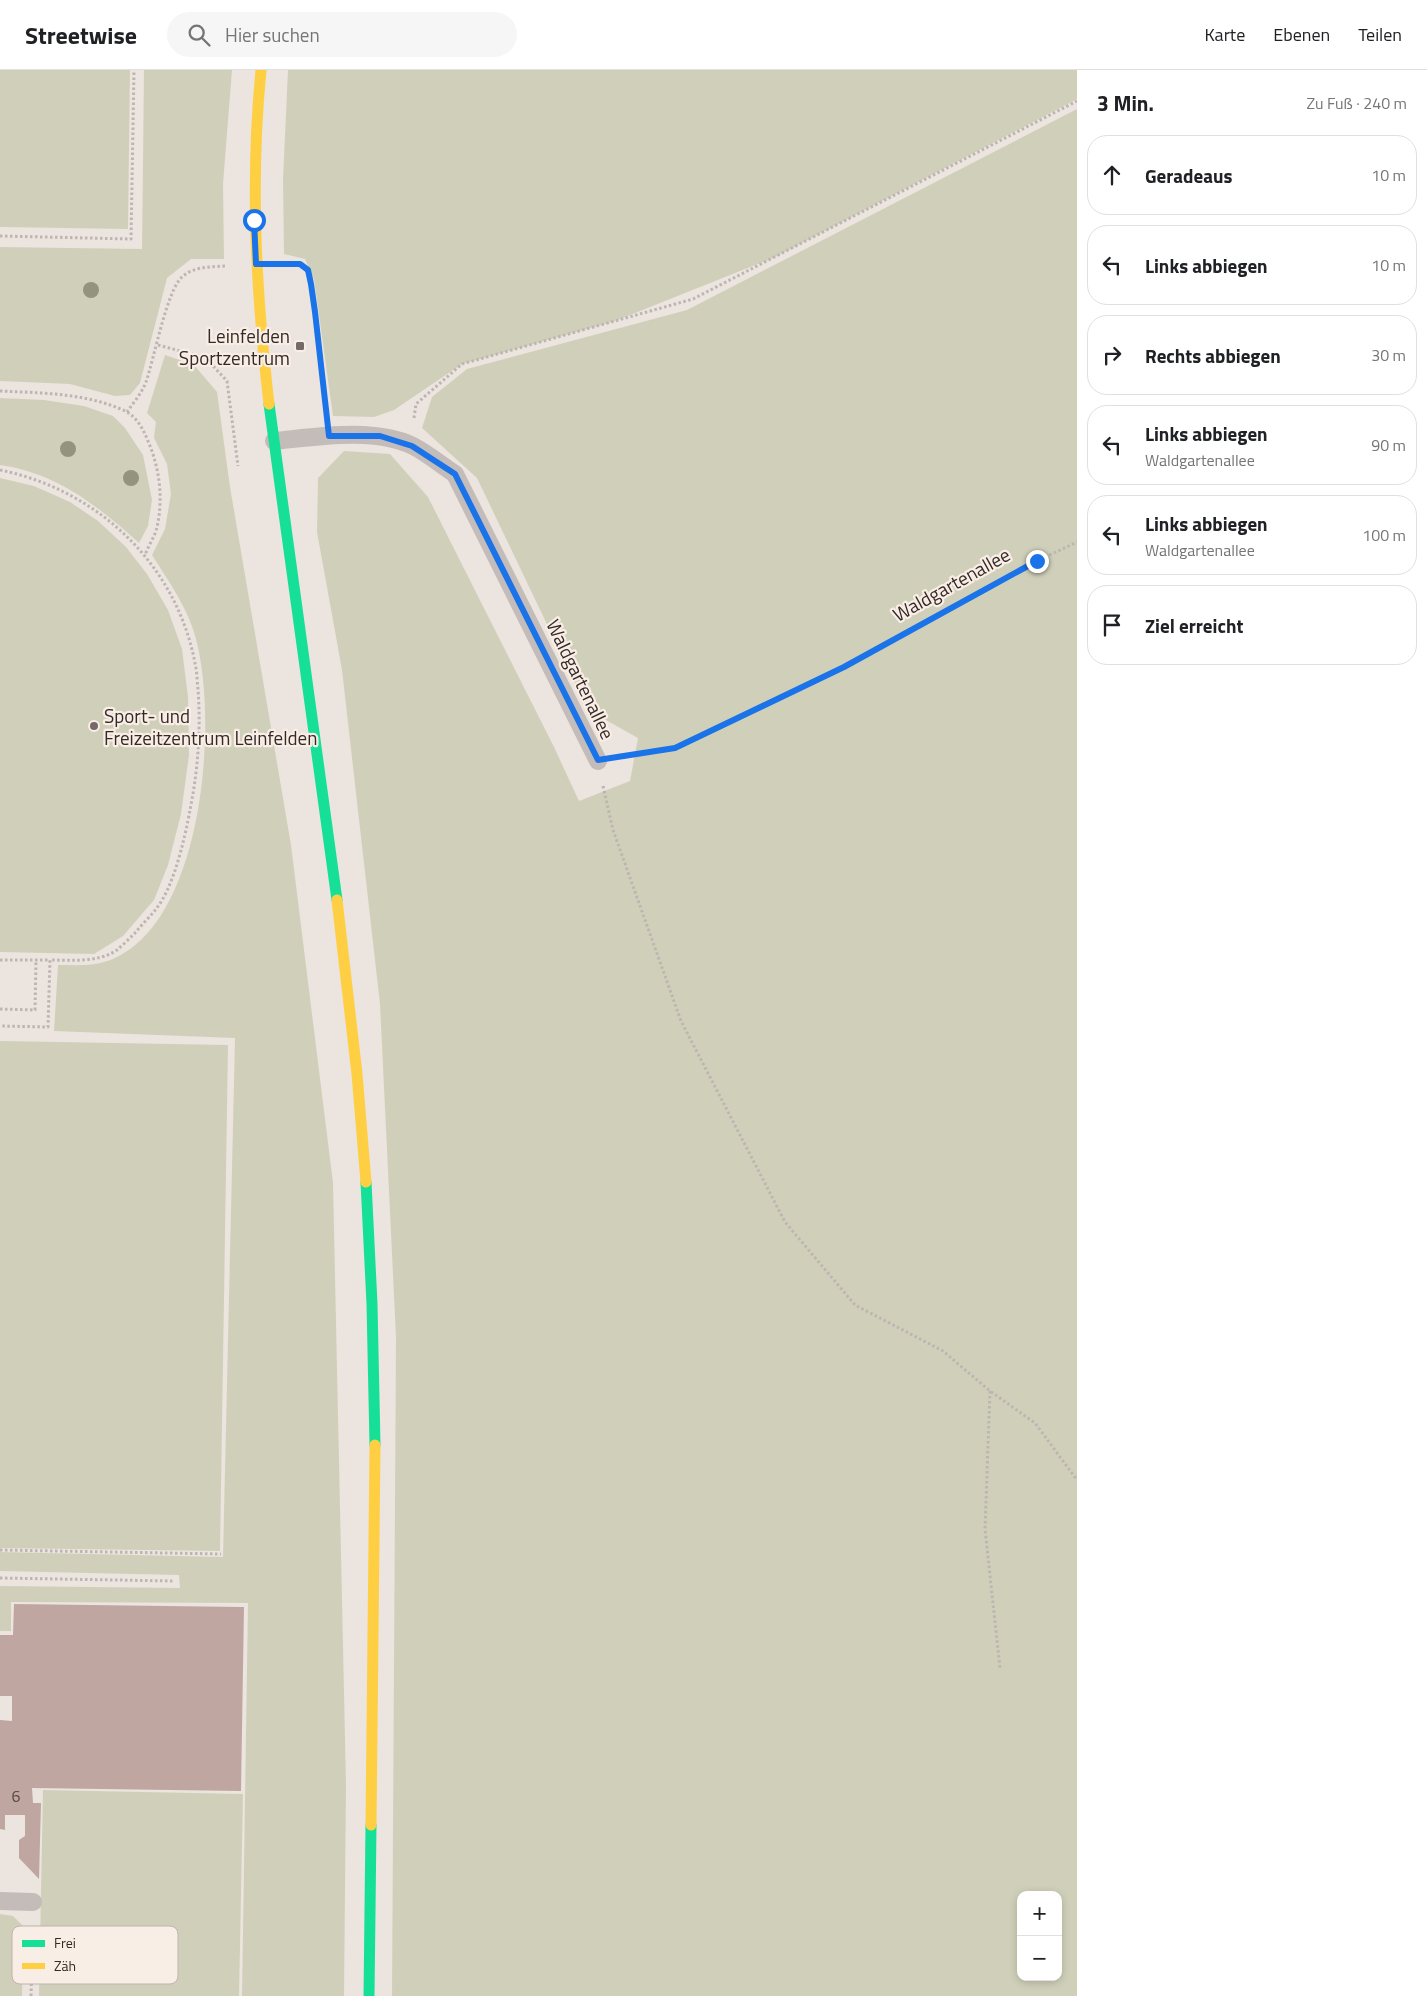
<!DOCTYPE html>
<html lang="de">
<head>
<meta charset="utf-8">
<style>
	body { margin:0; font-family:"Titillium Web",sans-serif; background:#f6f6f6; color:#202124 }
	.controls { position:absolute; right:15px; bottom:15px; display:grid; overflow:hidden; border-radius:10px; box-shadow:0 2px 8px #0003 }
	.controls button { width:45px; height:45px; display:grid; place-items:center; padding:0; border:0; border-bottom:1px solid #e0e0e0; background:#fff; color:#202124; font:25px sans-serif }
	.stop { position:absolute; width:15px; height:15px; margin:-11px; border:4px solid #1a73e8; border-radius:50%; background:#fff }
	.stop.end { background:#1a73e8; border-color:#fff; box-shadow:0 1px 5px #0008 }
	.list { margin:0; padding:0; list-style:none }
	h2 { display:flex; justify-content:space-between; align-items:center; height:65px; margin:0; padding:0 20px; font-size:21px }
	h2 small { font-size:16px; font-weight:400; color:#757577 }
	.list li { display:grid; grid-template-columns:32px 1fr auto; gap:15px; align-items:center; box-sizing:border-box; height:80px; margin:0 10px 10px; padding:0 10px; border:1px solid #e0e0e0; border-radius:20px }
	.list b { display:block; font-size:19px; white-space:nowrap }
	.list p { margin:0; font-size:16px; white-space:nowrap; color:#757577 }
	.list em { font-size:16px; font-style:normal; color:#757577 }
	.icon { flex:none; width:28px; height:28px; fill:none; stroke:currentColor; stroke-width:2; stroke-linecap:round; stroke-linejoin:round }
	.map { position:relative; flex:none; width:1077px; height:1926px; overflow:hidden }
	header { display:flex; align-items:center; gap:30px; box-sizing:border-box; height:70px; padding:0 25px; background:#fff; border-bottom:1px solid #e0e0e0 }
	header strong { font-size:24px }
	nav { display:flex; gap:28px; margin-inline-start:auto; font-size:18px }
	.search { width:350px; height:45px; background:#f6f6f6; display:flex; align-items:center; gap:12px; box-sizing:border-box; padding:0 18px; border-radius:28px; color:#757577; font-size:19px }
	main { display:flex }
	aside { flex:1; background:#fff }
	.map>svg:first-child { display:block }
	.green { fill:#d0d0ba; fill-rule:evenodd }
	.building { fill:#bfa6a1 }
	.lines { fill:none; stroke-linecap:round; stroke-linejoin:round }
	.path { stroke:#bdb5b1; stroke-width:3; stroke-dasharray:2.5 2.5; stroke-linecap:butt }
	.lane { stroke:#c4bcb9; stroke-width:18 }
	.fast { stroke:#16e098; stroke-width:11 }
	.slow { stroke:#ffcf43; stroke-width:11 }
	.tree { fill:#93947d }
	.route { stroke:#1a73e8; stroke-width:6 }
	.poi-dot { fill:#756a67; stroke:#f9eee6; stroke-width:2 }
	.labels { text-anchor:middle; dominant-baseline:central; stroke-width:4.5; stroke-linejoin:round; paint-order:stroke }
	.number-label { font-size:16px; fill:#584846 }
	.poi-label { font-size:19px; fill:#352927; stroke:#f9eee6; text-anchor:end }
	.street-label { font-size:19px; fill:#352927; stroke:#f9eee6 }
	.key { fill:#f9eee6; stroke:#beb3ad; stroke-width:1 }
	.key-label { font-size:14px; fill:#352927 }
</style>
</head>
<body>
<header>
<strong>Streetwise</strong>
<div class="search"><svg class="icon" aria-label="search" viewBox="0 0 24 24"><circle cx="10" cy="10" r="6"/><path d="M15 15l6 6"/></svg>Hier suchen</div>
<nav><a>Karte</a><a>Ebenen</a><a>Teilen</a></nav>
</header>
<main>
<div class="map">
<svg width="1077" height="1926" viewBox="0 0 1077 1926">
	<rect width="100%" height="100%" fill="#ece4df"/>
	<g class="green">
		<polygon points="0,0 130,0 128,159 0,157"/>
		<polygon points="144,0 232,0 223,114 224,189 191,189 167,208 140,313 130,325 115,326 70,314 0,311 0,177 142,179"/>
		<polygon points="288,0 1077,0 1077,29 773,188 615,251 462,294 394,340 374,347 333,346 314,209 305,189 284,184 283,109"/>
		<path d="M1077,39V1926H392L396,1267L380,934L342,600L317,462L318,408L344,381L390,384L428,427L554,677L579,731L630,711L638,668L588,640L477,408L422,358L432,327L467,299L687,240ZM1021,1825H1058V1907H1021Z"/>
		<path d="M165,285L194,295L217,322L230,417L291,775L333,1113L346,1715L344,1926H242L248,1533L11,1532V1561H0V1516L180,1518L179,1505L0,1501V1482L223,1487L235,968L54,961L58,895C80,895 97,897 117,887C204,845 218,651 196,569C188,538 169,512 152,485L165,459L171,424L167,394L154,368L156,352L147,343Z"/>
		<path d="M0,328L44,330L84,336L113,346L125,358L143,385L152,430L148,456L139,473C98,436 57,403 0,395Z"/>
		<polygon points="0,408 34,416 70,432 98,451 126,477 147,504 168,540 182,579 188,627 189,685 181,744 168,795 154,830 123,866 94,884 0,882"/>
		<polygon points="0,971 228,975 220,1481 0,1478"/>
		<polygon points="43,1720 243,1724 239,1926 39,1926"/>
		<polygon points="0,1844 13,1846 23,1856 22,1926 0,1926"/>
	</g>
	<polygon class="building" points="14,1534 244,1537 241,1721 32,1718 33,1733 41,1733 39,1809 19,1788 19,1770 25,1766 25,1745 5,1745 5,1760 0,1759 0,1650 12,1651 12,1626 0,1626 0,1565 13,1565"/>
	<g class="lines">
		<g class="path">
			<polyline points="0,166 131,169 134,0"/>
			<path d="M287,194C305,195 307,197 311,214L326,340"/>
			<polyline points="158,275 199,286 214,297 227,311 238,396"/>
			<path d="M0,321C41,323 87,323 125,341C137,347 143,359 148,371C160,399 164,431 156,461C153,469 148,477 145,485"/>
			<path d="M127,342C133,333 142,323 146,312C154,289 167,220 182,207C194,196 211,197 226,196"/>
			<polyline points="414,348 416,334 462,294 693,229 1077,31"/>
			<path d="M0,400C98,420 176,494 195,593C197,601 197,611 198,619C201,660 198,700 190,740C185,767 174,817 156,839C150,847 142,854 136,862C130,868 123,875 117,880C98,893 71,890 50,890L48,957L0,956"/>
			<polyline points="622,687 675,678 844,597 1037,491 1077,472"/>
			<polyline points="603,716 613,760 681,951 785,1152 855,1235 943,1281 990,1321 1035,1353 1077,1410"/>
			<polyline points="0,890 50,890"/>
			<polyline points="0,939 35,940 36,890"/>
			<polyline points="990,1321 985,1459 1000,1598"/>
			<polyline points="0,1480 221,1484"/>
			<polyline points="0,1508 173,1511"/>
			<polyline points="31,1926 33,1857"/>
		</g>
		<g class="lane">
			<path d="M274,371C316,367 374,357 413,376C427,383 441,395 455,404L598,691"/>
			<polyline points="0,1831 33,1832"/>
		</g>
		<g class="fast">
			<polyline points="269,334 337,830"/>
			<polyline points="366,1112 372,1234 375,1375"/>
			<polyline points="369,1926 371,1755"/>
		</g>
		<g class="slow">
			<path d="M261,0C250,112 256,222 269,334"/>
			<polyline points="337,830 357,1004 366,1112"/>
			<polyline points="371,1755 375,1375"/>
		</g>
	</g>
	<g class="tree">
		<circle cx="91" cy="220" r="8"/>
		<circle cx="68" cy="379" r="8"/>
		<circle cx="131" cy="408" r="8"/>
	</g>
	<g class="lines">
		<polyline class="route" points="254,150 256,194 300,194 308,200 311,214 315,242 329,366 380,366 412,376 455,404 598,690 675,678 844,597 1037,491"/>
	</g>
	<g class="poi-dot">
		<rect x="295" y="271" width="10" height="10" rx="2.5"/>
		<circle cx="94" cy="656" r="5"/>
	</g>
	<g class="labels">
		<g class="number-label">
			<text x="16" y="1726">6</text>
		</g>
		<g class="poi-label">
			<text x="290" y="265">Leinfelden<tspan x="290" dy="22">Sportzentrum</tspan></text>
			<text x="104" y="645" text-anchor="start">Sport- und<tspan x="104" dy="22">Freizeitzentrum Leinfelden</tspan></text>
		</g>
		<g class="street-label">
			<text transform="translate(951 514) rotate(-29)">Waldgartenallee</text>
			<text transform="translate(581 609) rotate(64)">Waldgartenallee</text>
		</g>
	</g>
	<rect x="12" y="1856" width="166" height="58" rx="8" class="key"/>
	<rect x="22" y="1870" width="23" height="7" fill="#16e098"/>
	<rect x="22" y="1893" width="23" height="6" fill="#ffcf43"/>
	<g class="key-label">
		<text x="54" y="1878">Frei</text>
		<text x="54" y="1901">Zäh</text>
	</g>
</svg>
<div class="controls">
<button>+</button>
<button>−</button>
</div>
<div class="stop" style="left:254px;top:150px"></div>
<div class="stop end" style="left:1037px;top:491px"></div>
</div>
<aside>
<h2>3 Min.<small>Zu Fuß · 240 m</small></h2>
<ul class="list">
<li><svg class="icon" aria-label="ahead" viewBox="0 0 24 24"><path d="M12 20V5M6 11l6-6 6 6"/></svg><div><b>Geradeaus</b></div><em>10 m</em></li>
<li><svg class="icon" aria-label="left" viewBox="0 0 24 24"><path d="M17 20v-9H6M10 6l-5 5 5 5"/></svg><div><b>Links abbiegen</b></div><em>10 m</em></li>
<li><svg class="icon" aria-label="right" viewBox="0 0 24 24"><path d="M7 20v-9h11M14 6l5 5-5 5"/></svg><div><b>Rechts abbiegen</b></div><em>30 m</em></li>
<li><svg class="icon" aria-label="left" viewBox="0 0 24 24"><path d="M17 20v-9H6M10 6l-5 5 5 5"/></svg><div><b>Links abbiegen</b><p>Waldgartenallee</p></div><em>90 m</em></li>
<li><svg class="icon" aria-label="left" viewBox="0 0 24 24"><path d="M17 20v-9H6M10 6l-5 5 5 5"/></svg><div><b>Links abbiegen</b><p>Waldgartenallee</p></div><em>100 m</em></li>
<li><svg class="icon" aria-label="arrive" viewBox="0 0 24 24"><path d="M6 21V4h12l-3 4 3 4H6"/></svg><div><b>Ziel erreicht</b></div></li>
</ul>
</aside>
</main>
</body>
</html>
